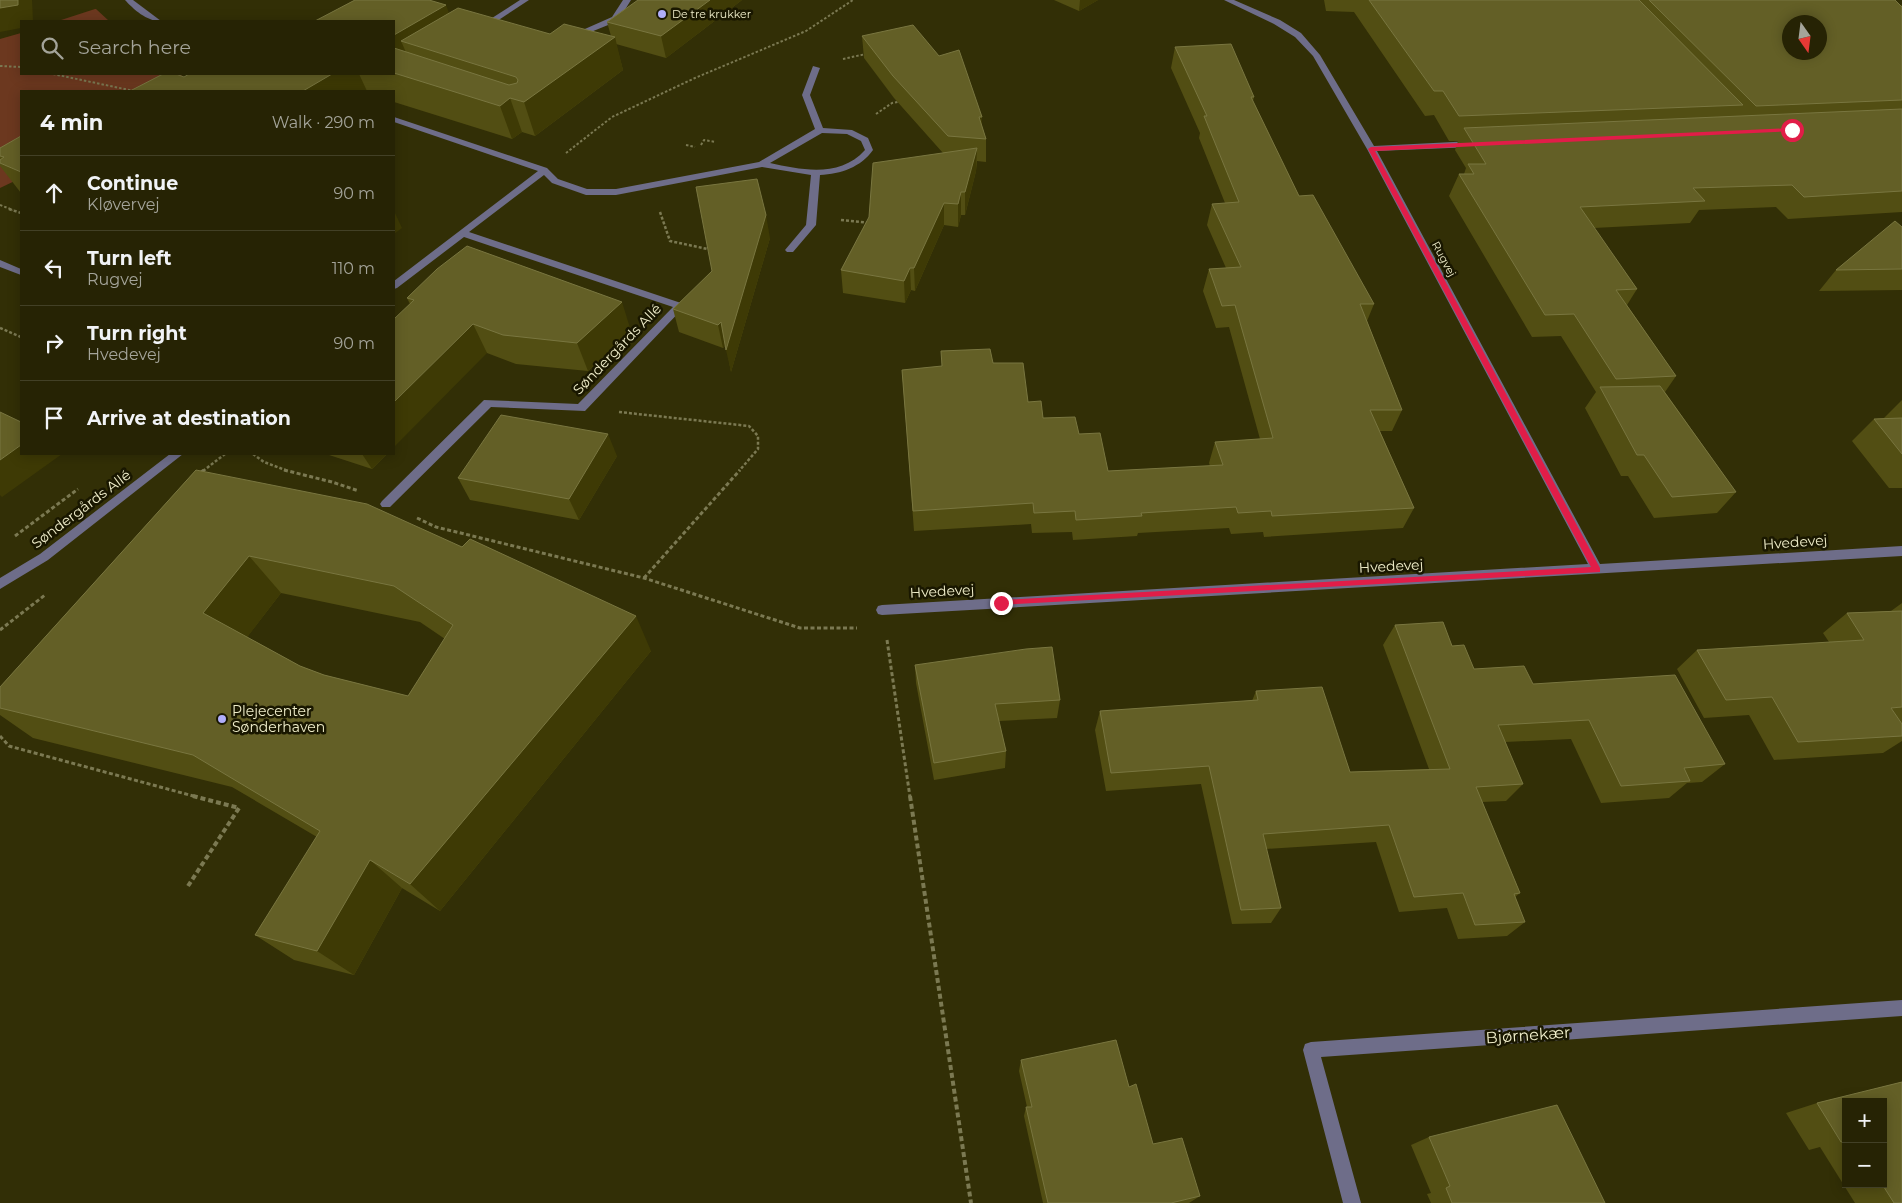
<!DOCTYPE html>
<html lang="en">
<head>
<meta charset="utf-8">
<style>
	body { margin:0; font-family:Montserrat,sans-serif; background:#322f13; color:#f1f3f6 }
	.controls { position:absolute; right:15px; bottom:15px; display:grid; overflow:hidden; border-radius:0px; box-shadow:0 2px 12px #0003 }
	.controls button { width:45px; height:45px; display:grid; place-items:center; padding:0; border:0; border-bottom:1px solid #424026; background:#262304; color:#f1f3f6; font:25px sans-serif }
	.compass { position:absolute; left:1782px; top:15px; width:45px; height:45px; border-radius:50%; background:#262304; box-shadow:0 2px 12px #0003; rotate:166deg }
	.stop { position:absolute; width:15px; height:15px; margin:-11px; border:4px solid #e11d48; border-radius:50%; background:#fff }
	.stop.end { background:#e11d48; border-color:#fff; box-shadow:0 1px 5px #0008 }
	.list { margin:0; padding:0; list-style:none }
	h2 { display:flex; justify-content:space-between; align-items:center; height:65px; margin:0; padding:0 20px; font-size:21px }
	h2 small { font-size:16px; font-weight:400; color:#a4a49a }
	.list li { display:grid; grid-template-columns:32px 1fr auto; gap:15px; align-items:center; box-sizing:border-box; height:75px; padding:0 20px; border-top:1px solid #424026 }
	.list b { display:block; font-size:19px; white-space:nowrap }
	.list p { margin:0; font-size:16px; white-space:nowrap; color:#a4a49a }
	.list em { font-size:16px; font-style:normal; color:#a4a49a }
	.icon { flex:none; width:28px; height:28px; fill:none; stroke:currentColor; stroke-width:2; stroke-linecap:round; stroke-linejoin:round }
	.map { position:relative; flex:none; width:1902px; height:1203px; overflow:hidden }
	.search { position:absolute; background:#262304; box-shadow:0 2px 12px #0003; left:20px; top:20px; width:375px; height:55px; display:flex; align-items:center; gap:12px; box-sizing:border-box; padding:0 18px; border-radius:0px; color:#a4a49a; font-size:19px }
	.panel { position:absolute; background:#262304; box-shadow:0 2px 12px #0003; left:20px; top:90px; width:375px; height:365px; border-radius:0px }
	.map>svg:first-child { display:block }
	.green { fill:#6c381f }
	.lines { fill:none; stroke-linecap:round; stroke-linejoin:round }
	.path-far3 { stroke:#7b7952; stroke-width:2; stroke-dasharray:2.5 2; stroke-linecap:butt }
	.path-far2 { stroke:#7b7952; stroke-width:2.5; stroke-dasharray:3 2; stroke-linecap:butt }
	.path-far1 { stroke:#7b7952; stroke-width:3; stroke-dasharray:4 2.5; stroke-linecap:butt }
	.path { stroke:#7b7952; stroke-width:4; stroke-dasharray:5 3; stroke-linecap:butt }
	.service { fill:#6e6d89; fill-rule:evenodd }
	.minor { fill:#6e6d89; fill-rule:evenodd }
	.wall { fill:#524e13; fill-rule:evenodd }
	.shaded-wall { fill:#3e3a05 }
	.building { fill:#635f26; stroke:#797640; fill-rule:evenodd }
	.route { fill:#e11d48 }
	.poi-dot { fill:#b0aefa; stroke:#191700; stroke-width:2 }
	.labels { text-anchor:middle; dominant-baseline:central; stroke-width:5; stroke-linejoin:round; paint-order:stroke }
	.far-poi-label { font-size:11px; fill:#f0eeca; stroke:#191700; text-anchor:start }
	.far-street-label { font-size:11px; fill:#f0eeca; stroke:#191700 }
	.street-label { font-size:14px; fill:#f0eeca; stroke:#191700 }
	.poi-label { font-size:14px; fill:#f0eeca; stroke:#191700; text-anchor:start }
	.near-street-label { font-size:16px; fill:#f0eeca; stroke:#191700 }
</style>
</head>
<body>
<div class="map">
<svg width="1902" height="1203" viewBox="0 0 1902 1203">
	<rect width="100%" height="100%" fill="#322f06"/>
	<g class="green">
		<polygon points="96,9 109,21 58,21 95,9"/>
		<polygon points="21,33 21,74 179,74 187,79 198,91 21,91 21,178 0,188 0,39"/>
	</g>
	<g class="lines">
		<g class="path-far3">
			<polyline points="843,59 866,54"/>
			<polyline points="0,66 21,67"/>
			<polyline points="53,74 134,91"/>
			<polyline points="876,114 892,103 902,101"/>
			<polyline points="686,145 695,147"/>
			<polyline points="701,145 704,140 716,142"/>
			<polyline points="566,153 612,117 695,78 806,31 853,0"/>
			<polyline points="0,205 13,210"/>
		</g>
		<g class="path-far2">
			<polyline points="9,209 21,213"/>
			<polyline points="660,212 670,241 712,250"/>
			<polyline points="841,220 870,223"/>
			<polyline points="0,328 21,337"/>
			<polyline points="619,412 749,426 758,436 758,449 739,471"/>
			<polyline points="253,454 264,462 288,471"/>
			<polyline points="203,471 225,454"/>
		</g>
		<g class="path-far1">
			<polyline points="284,470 332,482 359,491"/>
			<polyline points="201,472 204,470"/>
			<polyline points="417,518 436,527 644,578 800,628 857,628"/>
			<polyline points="15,536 78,489"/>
			<polyline points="644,578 740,470"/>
			<polyline points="0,630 45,595"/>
			<polyline points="887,640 910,797"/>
			<polyline points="0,736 9,746 197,797"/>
		</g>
		<g class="path">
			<polyline points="910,796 971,1203"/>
			<polyline points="188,886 239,808 193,796"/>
		</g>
		<g class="service">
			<polygon points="520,0 529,0 485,29 478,27"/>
			<polygon points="623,0 631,0 618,21 576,38 569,36 612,17"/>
		</g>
		<g class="minor">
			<path d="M125,0H133L161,21C148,22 134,10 125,0Z"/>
			<polygon points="1224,0 1234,0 1280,20 1301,33 1320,55 1374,146 1473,141 1477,144 1473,147 1377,151 1600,564 1902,546 1902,556 882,615 878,614 876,610 878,606 882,605 1588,564 1367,149 1313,56 1295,37 1274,24"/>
			<path d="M813,66L820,68L810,95L823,128L852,130L868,138L873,150C861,167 841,174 820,175L816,225L793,252H787L785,250L806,225L811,175L762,167L616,195H586L552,183L544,175L469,232L684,304L685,306L585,411L491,407L390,507H382L380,504L382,501L484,400L578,404L673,307L464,237L397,288L394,289V281L538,171L394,122V117L547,168L558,179L587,189H616L759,162L815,129L802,95ZM822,133L847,134L861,141L865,150C840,178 802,170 770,163Z"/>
			<polygon points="0,260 21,269 21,275 0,267"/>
			<polygon points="170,454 183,454 48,560 0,589 0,578 40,554"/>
			<polygon points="1902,1000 1902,1016 1321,1057 1361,1203 1343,1203 1303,1050 1305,1044 1311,1042"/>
		</g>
	</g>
	<g class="wall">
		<polygon points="742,0 666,58 616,44 623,70 535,136 522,132 512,139 394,102 394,91 130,91 184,77 189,74 394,74 394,21 449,13 550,34 611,36 607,22"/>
		<polygon points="1054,0 1098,0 1079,11"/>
		<polygon points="1324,0 1895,0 1901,6 1902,4 1902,212 1788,219 1776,207 1699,210 1690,223 1594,228 1637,289 1627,305 1676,376 1665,392 1736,492 1717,513 1654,518 1628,476 1621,476 1585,408 1596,392 1561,336 1532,337 1449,196 1459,174 1464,174 1466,168 1455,150 1458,141 1449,141 1434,115 1425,116 1354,12 1326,11"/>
		<polygon points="862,36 982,117 982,126 986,139 986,162 977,161 976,171 965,215 961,215 958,227 944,225 915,291 911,290 905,303 843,293 841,270 943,153 894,98 864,58"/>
		<polygon points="1175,47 1254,97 1253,101 1299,196 1374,304 1367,321 1402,410 1392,431 1380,431 1414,508 1403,528 1264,537 1263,532 1231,534 1229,528 1138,533 1137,536 1073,540 1072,532 1032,533 1031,524 914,531 902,370 993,363 1043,418 1079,434 1108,471 1210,466 1209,463 1215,442 1260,439 1229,327 1216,328 1203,291 1209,269 1226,268 1207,225 1212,204 1225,203 1199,138 1200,133 1171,68"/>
		<polygon points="21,136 21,193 0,166 0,148"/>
		<polygon points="1902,227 1902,290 1819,291 1836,270"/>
		<polygon points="770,238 731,372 726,345 723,348 679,332 673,309"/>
		<polygon points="407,298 631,331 588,371 516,364 487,353 410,304"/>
		<polygon points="1902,400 1902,488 1889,488 1852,441 1874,419 1884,418"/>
		<polygon points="326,454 387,454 372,469"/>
		<polygon points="617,456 579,520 470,500 458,478"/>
		<path d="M196,470L651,651L440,911L402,888L354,975L294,960L255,935L317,837L232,787L33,738L0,715V687ZM281,593L420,622L445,639L408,696L324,675L300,666L247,637Z"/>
		<polygon points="1902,603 1902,741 1883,753 1774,760 1749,715 1704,718 1677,669 1697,650 1829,642 1823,633 1847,613 1891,611"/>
		<polygon points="1395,625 1452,646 1474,669 1533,684 1725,764 1702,782 1687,783 1669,798 1601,803 1571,739 1505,742 1523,784 1506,801 1482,802 1520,893 1515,897 1525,922 1507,936 1458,939 1447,908 1399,912 1376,842 1266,849 1281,908 1271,923 1232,924 1201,784 1106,791 1095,730 1100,711 1252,701 1256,691 1350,772 1429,769 1383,645"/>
		<polygon points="915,665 1060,700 1057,718 999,721 1006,751 1005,768 934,780 916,683"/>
		<polygon points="1021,1060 1129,1087 1153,1144 1200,1196 1189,1203 1043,1203 1024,1116 1026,1107 1027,1107 1019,1071"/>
		<path d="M1902,1082V1203H1855L1820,1147L1809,1150L1786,1113L1817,1103ZM1846,1102L1883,1184H1846Z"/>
		<polygon points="1429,1137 1605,1203 1431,1203 1427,1194 1431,1193 1411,1145"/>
	</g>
	<g class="shaded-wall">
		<polygon points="18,0 32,0 33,21 21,21 21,28 0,32 0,8"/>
		<polygon points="710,0 742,0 666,58 661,36"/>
		<polygon points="1080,0 1098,0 1079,11"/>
		<polygon points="446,5 458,37 401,41 412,66 404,70 394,46 394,35"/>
		<polygon points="615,37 623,70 535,136 524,102"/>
		<polygon points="332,74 359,74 367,91 303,91"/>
		<polygon points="510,98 522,132 512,139 500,106"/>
		<polygon points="979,117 982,117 982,139"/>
		<polygon points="977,148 976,171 965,215 965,192"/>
		<polygon points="961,192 961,215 958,227 958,204"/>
		<polygon points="944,203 944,225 915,291 914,268"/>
		<polygon points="394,211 402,228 394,234"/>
		<polygon points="766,215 770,238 731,372 726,350"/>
		<polygon points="910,268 911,290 905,303 904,281"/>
		<polygon points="622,302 631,331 588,371 577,343"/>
		<polygon points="721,322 726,345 723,348 718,325"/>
		<polygon points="473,324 487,353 394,447 394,402"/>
		<polygon points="608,434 617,456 579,520 569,499"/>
		<polygon points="21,445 21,454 62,454 2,497 0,495 0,460"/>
		<polygon points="362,454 387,454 372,469"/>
		<polygon points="249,556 281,593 239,648 203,613"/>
		<polygon points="636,616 651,651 440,911 410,884"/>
		<polygon points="370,860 402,888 354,975 317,951"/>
	</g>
	<g class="building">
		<polygon points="0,0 18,0 18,5 0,8"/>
		<polygon points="355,0 429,0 446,5 394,35 394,21 315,21"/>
		<polygon points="638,0 710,0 661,36 607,22"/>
		<polygon points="1369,0 1639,0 1743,105 1459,116 1443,91 1434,91"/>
		<path d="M1649,0H1895L1902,7V100L1756,106ZM1790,22H1820V52H1790Z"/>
		<polygon points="458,8 550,34 564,24 615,37 524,102 510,98 500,106 394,73 394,48 509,85 517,83 518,80 516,77 401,41"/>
		<polygon points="913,25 939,56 959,50 982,117 979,117 986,139 948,136 893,76 862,36"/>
		<polygon points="1231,44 1254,97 1251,97 1299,196 1313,195 1374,304 1360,304 1402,410 1370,410 1414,508 1272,516 1271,511 1238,513 1236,507 1141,513 1142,516 1076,520 1075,511 1034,513 1033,503 913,511 902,370 942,366 941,351 990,349 993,363 1023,363 1028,402 1041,401 1043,418 1075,417 1079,434 1100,433 1108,471 1223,465 1215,442 1273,438 1235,305 1222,306 1209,269 1241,267 1212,204 1239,202 1204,116 1207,116 1175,47"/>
		<polygon points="163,74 176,74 184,77 189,74 332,74 303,91 130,91"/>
		<polygon points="1902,109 1902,191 1804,197 1792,185 1693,188 1705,201 1580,207 1637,289 1616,290 1676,376 1616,379 1574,314 1545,315 1459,174 1474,174 1468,164 1486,164 1464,128"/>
		<polygon points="21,136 21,172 0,163 0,160 4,157 0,156 0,148"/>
		<polygon points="977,148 965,192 961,192 958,204 944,203 914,268 910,268 904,281 841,270 869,217 873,163"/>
		<polygon points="757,179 766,215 726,350 721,322 718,325 673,309 712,271 696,187"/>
		<polygon points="1895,221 1902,227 1902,269 1836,270"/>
		<polygon points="467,246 622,302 577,343 503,335 473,324 394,402 394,319 414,300 407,298 437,269"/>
		<polygon points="1660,386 1736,492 1672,497 1644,455 1637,455 1600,387"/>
		<polygon points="0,412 21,422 21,445 0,460"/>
		<polygon points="501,415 608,434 569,499 458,478"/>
		<polygon points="1902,418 1902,454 1874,419"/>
		<path d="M196,470L367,504L462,547L470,539L636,616L410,884L370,860L317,951L255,935L320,831L193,755L0,708V687ZM249,556L394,586L453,625L408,696L324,675L300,666L203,613Z"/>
		<polygon points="1902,611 1902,707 1891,708 1902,724 1902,736 1798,742 1772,697 1726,700 1697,650 1864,640 1847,613"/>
		<polygon points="1443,622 1452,646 1464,645 1474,669 1524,666 1533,684 1675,675 1725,764 1684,768 1690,781 1621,786 1589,720 1498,725 1523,784 1476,787 1520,893 1514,894 1525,922 1475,925 1463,893 1414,897 1389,825 1263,834 1281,908 1241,910 1209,766 1111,773 1100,711 1258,700 1256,691 1322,687 1350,772 1450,769 1395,625"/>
		<polygon points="1052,647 1060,700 995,704 1006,751 934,763 915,665 1026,649"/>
		<polygon points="1116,1040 1129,1087 1136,1084 1153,1144 1182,1138 1200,1196 1171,1203 1048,1203 1026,1107 1032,1107 1021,1060"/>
		<polygon points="1902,1082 1902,1203 1894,1203 1882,1184 1883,1184 1883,1102 1846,1102 1846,1141 1841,1142 1817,1103"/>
		<polygon points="1557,1105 1605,1203 1452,1203 1446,1188 1450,1186 1429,1137"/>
	</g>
	<polygon class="route" points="1792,128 1794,131 1375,151 1600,568 1600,572 998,605 998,601 1001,600 1591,567 1368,149 1371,147"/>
	<g class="poi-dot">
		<circle cx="662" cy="14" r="5"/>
		<circle cx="222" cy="719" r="5"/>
	</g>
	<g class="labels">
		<g class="far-poi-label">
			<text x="672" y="14">De tre krukker</text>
		</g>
		<g class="far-street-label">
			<text transform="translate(1444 259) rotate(62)">Rugvej</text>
		</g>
		<g class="street-label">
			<text transform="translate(617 349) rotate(-46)">Søndergårds Allé</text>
			<text transform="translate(81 509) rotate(-37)">Søndergårds Allé</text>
			<text transform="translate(1795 542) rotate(-4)">Hvedevej</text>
			<text transform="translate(1391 566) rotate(-3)">Hvedevej</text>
			<text transform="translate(942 591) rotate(-3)">Hvedevej</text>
		</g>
		<g class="poi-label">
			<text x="232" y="711">Plejecenter<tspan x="232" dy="16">Sønderhaven</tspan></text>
		</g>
		<g class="near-street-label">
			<text transform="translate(1528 1035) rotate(-4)">Bjørnekær</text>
		</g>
	</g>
</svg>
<div class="controls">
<button>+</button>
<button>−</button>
</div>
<svg class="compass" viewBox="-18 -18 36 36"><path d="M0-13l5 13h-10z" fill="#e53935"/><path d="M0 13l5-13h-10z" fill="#a4a49a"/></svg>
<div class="stop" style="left:1792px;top:130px"></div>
<div class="stop end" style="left:1001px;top:603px"></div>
<div class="search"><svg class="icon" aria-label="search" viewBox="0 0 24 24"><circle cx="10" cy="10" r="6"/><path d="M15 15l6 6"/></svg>Search here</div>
<section class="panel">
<h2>4 min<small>Walk · 290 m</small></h2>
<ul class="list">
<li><svg class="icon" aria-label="ahead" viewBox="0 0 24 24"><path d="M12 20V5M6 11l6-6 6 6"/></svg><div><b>Continue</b><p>Kløvervej</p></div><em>90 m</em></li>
<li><svg class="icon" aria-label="left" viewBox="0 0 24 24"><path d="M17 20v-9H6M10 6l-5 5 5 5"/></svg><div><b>Turn left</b><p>Rugvej</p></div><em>110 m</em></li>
<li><svg class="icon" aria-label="right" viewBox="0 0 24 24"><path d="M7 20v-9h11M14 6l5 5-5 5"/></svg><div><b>Turn right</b><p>Hvedevej</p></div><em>90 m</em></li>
<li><svg class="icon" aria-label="arrive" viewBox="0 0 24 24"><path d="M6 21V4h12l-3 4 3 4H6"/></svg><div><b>Arrive at destination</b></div></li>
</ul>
</section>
</div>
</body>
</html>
